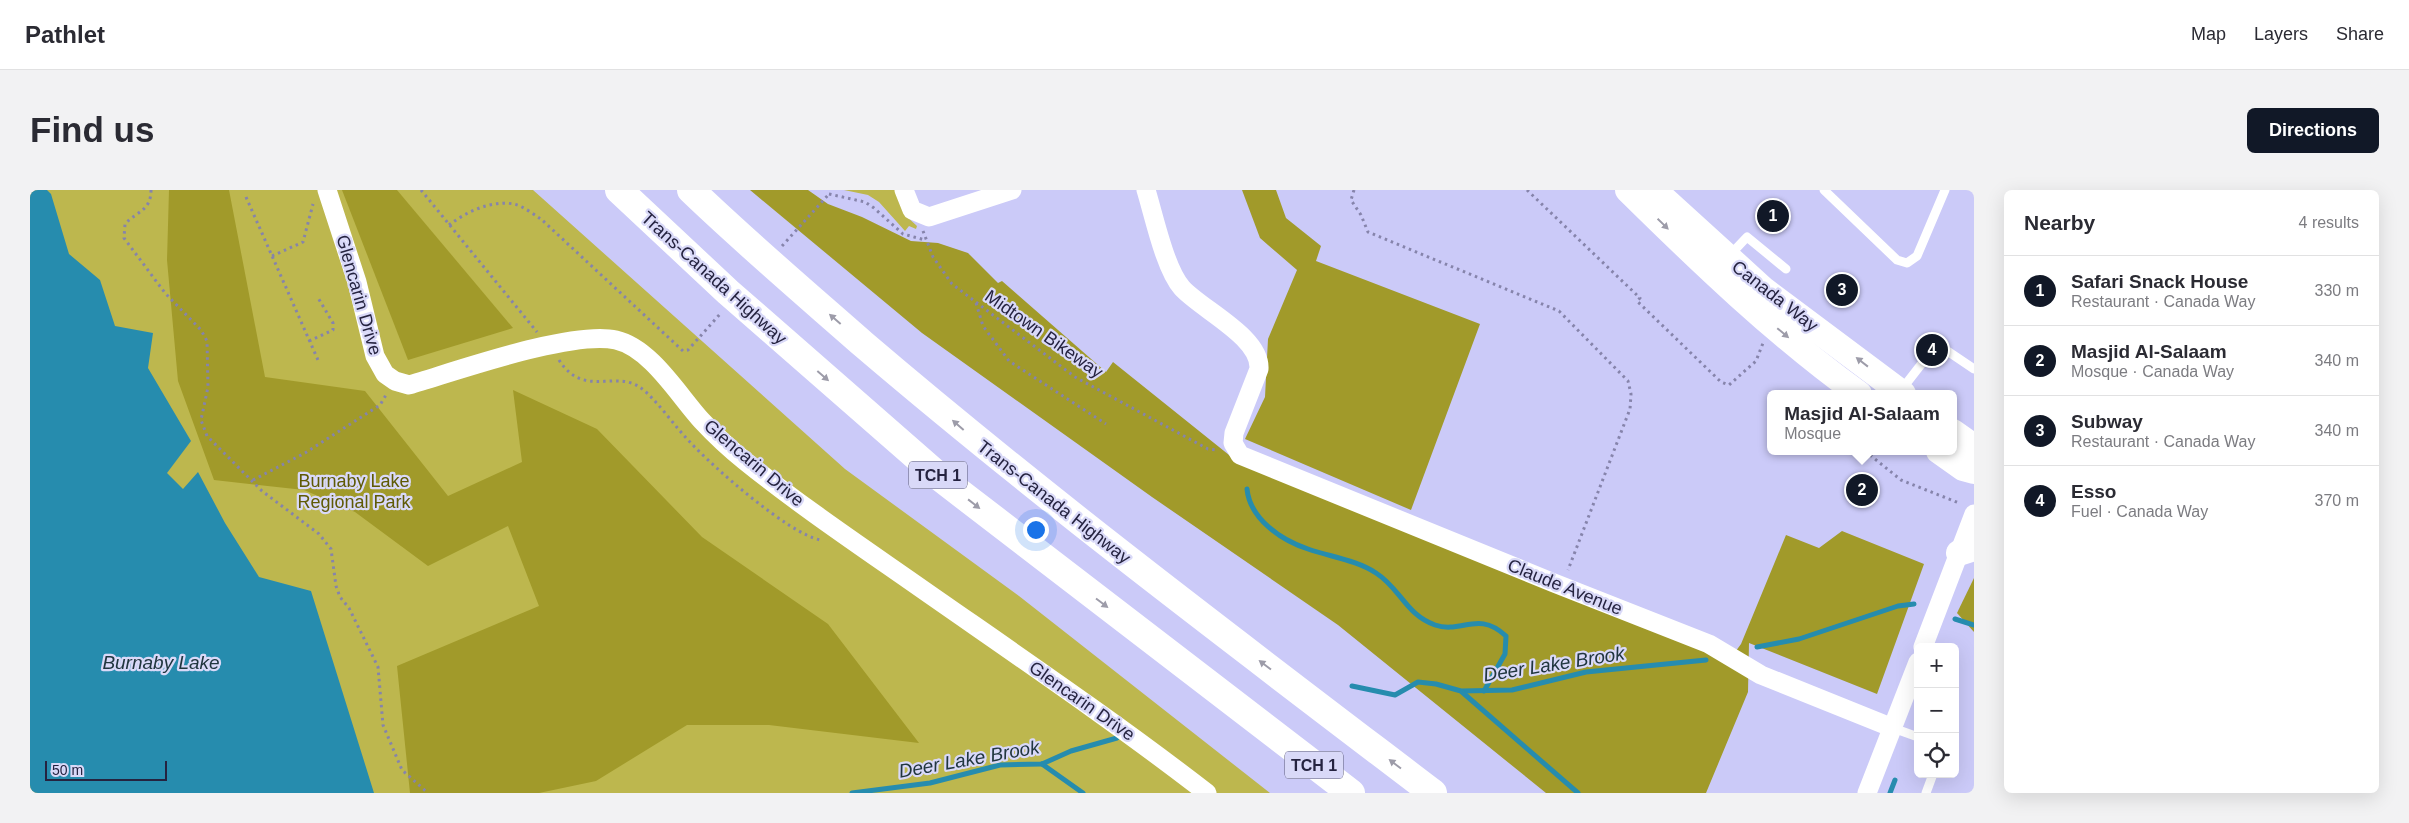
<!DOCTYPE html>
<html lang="en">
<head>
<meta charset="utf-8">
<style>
	body { margin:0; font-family:Arial,sans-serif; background:#f2f2f3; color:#2b2b33 }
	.controls { position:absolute; right:15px; bottom:15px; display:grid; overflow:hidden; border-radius:8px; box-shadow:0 5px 20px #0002 }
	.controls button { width:45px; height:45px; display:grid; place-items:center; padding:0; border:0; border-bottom:1px solid #e1e1e2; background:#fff; color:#2b2b33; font:25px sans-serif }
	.scale { position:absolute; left:15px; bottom:12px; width:122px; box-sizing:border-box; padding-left:5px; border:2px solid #252340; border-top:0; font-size:14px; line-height:18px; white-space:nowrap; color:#252340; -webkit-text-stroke:4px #d9d9f8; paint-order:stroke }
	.you { position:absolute; left:1005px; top:339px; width:18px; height:18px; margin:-12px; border:4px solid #fff; border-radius:50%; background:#1a73e8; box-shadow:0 0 0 8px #1a73e833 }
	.badge { display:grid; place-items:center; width:32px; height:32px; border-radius:50%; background:#111827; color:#fff; font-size:16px; font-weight:700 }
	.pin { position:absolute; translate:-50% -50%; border:2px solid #fff; box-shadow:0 1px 5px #0006 }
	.popup { position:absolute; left:1737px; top:200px; width:190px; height:65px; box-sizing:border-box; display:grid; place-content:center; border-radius:8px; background:#fff; filter:drop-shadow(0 1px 4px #0005); font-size:16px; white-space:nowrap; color:#7c7c81 }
	.popup b { font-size:19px; color:#2b2b33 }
	.popup::after { content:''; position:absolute; left:50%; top:100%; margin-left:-10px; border:10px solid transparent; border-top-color:#fff }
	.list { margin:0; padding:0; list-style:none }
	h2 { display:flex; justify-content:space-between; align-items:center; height:65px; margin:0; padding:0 20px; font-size:21px }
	h2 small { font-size:16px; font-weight:400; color:#7c7c81 }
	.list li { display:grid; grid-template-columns:32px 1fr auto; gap:15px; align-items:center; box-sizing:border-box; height:70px; padding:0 20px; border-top:1px solid #e1e1e2 }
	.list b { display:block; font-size:19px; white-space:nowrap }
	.list p { margin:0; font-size:16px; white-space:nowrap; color:#7c7c81 }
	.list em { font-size:16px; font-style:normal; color:#7c7c81 }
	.icon { flex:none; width:28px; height:28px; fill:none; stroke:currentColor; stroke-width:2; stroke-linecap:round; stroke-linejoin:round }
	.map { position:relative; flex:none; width:1944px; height:603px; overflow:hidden; border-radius:8px }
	header { display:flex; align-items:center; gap:30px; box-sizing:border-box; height:70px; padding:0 25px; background:#fff; border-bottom:1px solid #e1e1e2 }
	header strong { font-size:24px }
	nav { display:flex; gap:28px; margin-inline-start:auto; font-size:18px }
	.intro { display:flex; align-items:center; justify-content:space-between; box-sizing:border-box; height:120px; padding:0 30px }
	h1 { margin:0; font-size:35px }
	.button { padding:12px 22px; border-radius:8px; background:#111827; color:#fff; font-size:18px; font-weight:700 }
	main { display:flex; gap:30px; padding:0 30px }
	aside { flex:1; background:#fff; border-radius:8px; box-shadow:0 5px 20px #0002 }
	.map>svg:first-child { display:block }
	.green { fill:#bdb74e }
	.forest { fill:#a19a2a }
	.water { fill:#268cae }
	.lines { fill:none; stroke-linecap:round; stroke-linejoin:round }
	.stream { stroke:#268cae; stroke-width:5 }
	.path { stroke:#8684ab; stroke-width:3; stroke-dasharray:2.5 4; stroke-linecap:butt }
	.lane { stroke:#fff; stroke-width:9 }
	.street { stroke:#fff; stroke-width:19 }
	.secondary { stroke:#fff; stroke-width:26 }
	.highway { stroke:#fff; stroke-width:28 }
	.oneway { fill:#9d9ca9 }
	.labels { text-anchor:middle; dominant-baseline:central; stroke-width:4.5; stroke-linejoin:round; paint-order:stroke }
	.shield { fill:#d9d9f8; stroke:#5b5a77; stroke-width:1 }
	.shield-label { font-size:16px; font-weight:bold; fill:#252340 }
	.street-label { font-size:18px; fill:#252340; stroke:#d9d9f8 }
	.park-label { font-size:18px; fill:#5f5a05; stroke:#d9d9f8 }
	.water-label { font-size:19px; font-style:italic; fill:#21363f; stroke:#d9d9f8 }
</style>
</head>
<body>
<header>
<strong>Pathlet</strong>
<nav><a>Map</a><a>Layers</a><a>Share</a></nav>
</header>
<div class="intro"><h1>Find us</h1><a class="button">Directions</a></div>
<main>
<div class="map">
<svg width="1944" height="603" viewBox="0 0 1944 603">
	<rect width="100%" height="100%" fill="#cbcaf8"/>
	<g class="green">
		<polygon points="0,0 503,0 815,279 989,406 1240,603 0,603"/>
		<polygon points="814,0 866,0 875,25 887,36 886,39 879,36 875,41 849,12 838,5"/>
	</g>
	<g class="forest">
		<polygon points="139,0 199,0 235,187 335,201 418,306 492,272 483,200 567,239 672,347 798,434 889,553 739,535 657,535 566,591 509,603 380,603 367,476 509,416 478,336 398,376 325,322 274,300 184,290 148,191 137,70"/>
		<polygon points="312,0 367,0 483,138 378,170"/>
		<polygon points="720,0 778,0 798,14 832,27 881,51 908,53 938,63 968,93 972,91 1076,182 1083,172 1209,273 1700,469 1711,454 1756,345 1789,358 1812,341 1894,374 1847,504 1719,453 1718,502 1676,603 1516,603 1308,435 1122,307 892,143"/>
		<polygon points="1212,0 1246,0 1256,28 1291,56 1286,71 1450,134 1381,320 1215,249 1235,207 1238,149 1267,80 1230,48"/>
		<polygon points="1944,388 1944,442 1927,423"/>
	</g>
	<polygon class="water" points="0,0 17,0 21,4 39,64 70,90 85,136 123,143 118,178 161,251 137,283 153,299 168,282 195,333 229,387 281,401 344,603 0,603"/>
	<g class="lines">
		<g class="stream">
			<path d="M1217,299C1220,329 1251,350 1278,359C1301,367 1326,370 1346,383C1370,398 1376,425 1405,435C1432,444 1448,420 1476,446L1475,464L1454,501"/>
			<polyline points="1925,429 1944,435"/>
			<polyline points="1727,457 1769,449 1868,416 1884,414"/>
			<polyline points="1322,496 1365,505 1388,492 1406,494 1431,501 1482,500 1556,482 1676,470"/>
			<polyline points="1432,502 1548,603"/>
			<polyline points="1012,574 1053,603"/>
			<polyline points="822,603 900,593 970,575 1012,574 1041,561 1087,548"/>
			<polyline points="1860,603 1865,590"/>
		</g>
		<g class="path">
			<path d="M121,0C121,21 107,21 95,34L94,48L135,103L171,140L177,151L178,197L171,230L177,246L232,301L289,344L301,359L306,396L310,407L319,418L348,477L353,535L372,580L398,603"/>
			<polyline points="391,0 507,142"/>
			<polyline points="1324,0 1321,10 1331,25 1338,42 1529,121 1598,191 1601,204 1600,219 1538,380"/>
			<polyline points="1497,0 1610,108 1607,111 1691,192 1699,195 1726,171 1733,153"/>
			<polyline points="799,4 835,12 844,18 873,44 895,50"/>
			<polyline points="216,7 288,170"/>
			<path d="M419,35C436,22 461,10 484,14C493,16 503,24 511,29L653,161L658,160L691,123"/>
			<polyline points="893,41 903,67 922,94 1045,187 1178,259 1188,260"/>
			<polyline points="752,56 799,4"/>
			<polyline points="242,66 273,52 283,14"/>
			<polyline points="946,113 953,136 979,171 1076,234"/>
			<polyline points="279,151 303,140 303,133 287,106"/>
			<path d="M529,170C554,209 585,179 611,198C627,210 645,237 660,252C684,278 758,343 790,350"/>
			<polyline points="1835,261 1871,290 1929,313"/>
			<polyline points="223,290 275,263 350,215 356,205"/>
		</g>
		<g class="lane">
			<polyline points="1794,0 1867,70 1877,73 1887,66 1915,0"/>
			<polyline points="1699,66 1717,47 1756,79"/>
			<polyline points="1872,199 1907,154 1944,179"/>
			<polyline points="1863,538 1888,547"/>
			<polyline points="1896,603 1903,584"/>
		</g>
		<g class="street">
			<path d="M297,0L327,92L345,166L355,184L365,191L379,195C427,181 542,140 586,150C621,158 649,206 672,231C685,245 700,259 715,271C767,313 823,351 879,390C979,460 1080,528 1177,603"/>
			<polyline points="874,0 882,20 899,27 982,0"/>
			<path d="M1116,0C1124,26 1135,79 1152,98C1172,120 1231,147 1229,179L1204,243L1203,253L1210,265L1524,393L1679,454L1731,485L1863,538"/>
			<polyline points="1893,457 1944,324"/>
			<polyline points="1837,603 1888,472"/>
		</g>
		<g class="secondary">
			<path d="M1598,0C1671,72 1746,144 1829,204"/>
			<polyline points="1624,0 1734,100 1873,204"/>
			<polyline points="1923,242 1940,254 1944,261"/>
			<polyline points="1909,261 1933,278 1944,281"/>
			<polyline points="1929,363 1944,358"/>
		</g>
		<g class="highway">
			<polyline points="589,0 698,102 912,289 1321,603"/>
			<path d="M661,0C716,53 775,103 833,154C1017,311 1210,456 1403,603"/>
		</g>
	</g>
	<defs><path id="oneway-solid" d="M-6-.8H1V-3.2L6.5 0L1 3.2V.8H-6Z" transform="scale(1.25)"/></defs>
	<g class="oneway">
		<use href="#oneway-solid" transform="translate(1633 34) rotate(44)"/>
		<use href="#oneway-solid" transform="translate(805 129) rotate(-139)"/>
		<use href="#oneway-solid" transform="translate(1753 143) rotate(40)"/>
		<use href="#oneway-solid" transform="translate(1832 172) rotate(-142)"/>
		<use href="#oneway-solid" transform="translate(793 186) rotate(41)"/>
		<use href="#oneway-solid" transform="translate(928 235) rotate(-139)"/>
		<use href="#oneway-solid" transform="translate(944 314) rotate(38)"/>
		<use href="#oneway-solid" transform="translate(1072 413) rotate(37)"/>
		<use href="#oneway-solid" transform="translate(1235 475) rotate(-143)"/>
		<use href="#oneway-solid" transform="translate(1365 574) rotate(-143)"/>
	</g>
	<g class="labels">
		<g class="shield">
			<rect x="879" y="271.5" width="58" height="27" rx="4"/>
			<rect x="1255" y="561.5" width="58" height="27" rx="4"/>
		</g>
		<g class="shield-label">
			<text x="908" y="285">TCH 1</text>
			<text x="1284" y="575">TCH 1</text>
		</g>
		<g class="street-label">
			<text transform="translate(684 88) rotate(42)">Trans-Canada Highway</text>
			<text transform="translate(329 105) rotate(74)">Glencarin Drive</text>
			<text transform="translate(1745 106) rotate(38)">Canada Way</text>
			<text transform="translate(1014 144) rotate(35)">Midtown Bikeway</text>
			<text transform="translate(724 273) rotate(40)">Glencarin Drive</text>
			<text transform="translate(1024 312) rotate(38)">Trans-Canada Highway</text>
			<text transform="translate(1535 397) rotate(22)">Claude Avenue</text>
			<text transform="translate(1052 511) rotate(35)">Glencarin Drive</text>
		</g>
		<g class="park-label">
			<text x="324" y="291">Burnaby Lake<tspan x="324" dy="21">Regional Park</tspan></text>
		</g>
		<g class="water-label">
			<text x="131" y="472">Burnaby Lake</text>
			<text transform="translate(1524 474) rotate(-9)">Deer Lake Brook</text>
			<text transform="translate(939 569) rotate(-10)">Deer Lake Brook</text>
		</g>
	</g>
</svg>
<div class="controls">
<button>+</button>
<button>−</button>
<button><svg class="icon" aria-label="locate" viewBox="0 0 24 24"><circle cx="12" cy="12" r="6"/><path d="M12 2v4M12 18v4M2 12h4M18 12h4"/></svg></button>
</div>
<div class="scale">50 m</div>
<div class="you"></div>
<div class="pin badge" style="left:1743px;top:26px">1</div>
<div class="pin badge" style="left:1832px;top:300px">2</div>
<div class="popup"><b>Masjid Al-Salaam</b>Mosque</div>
<div class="pin badge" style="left:1812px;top:100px">3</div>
<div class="pin badge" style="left:1902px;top:160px">4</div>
</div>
<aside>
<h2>Nearby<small>4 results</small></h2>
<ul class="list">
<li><span class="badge">1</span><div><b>Safari Snack House</b><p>Restaurant · Canada Way</p></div><em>330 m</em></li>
<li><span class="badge">2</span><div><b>Masjid Al-Salaam</b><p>Mosque · Canada Way</p></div><em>340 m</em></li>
<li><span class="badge">3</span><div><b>Subway</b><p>Restaurant · Canada Way</p></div><em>340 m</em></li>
<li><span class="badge">4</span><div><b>Esso</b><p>Fuel · Canada Way</p></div><em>370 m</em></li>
</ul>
</aside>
</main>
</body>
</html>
